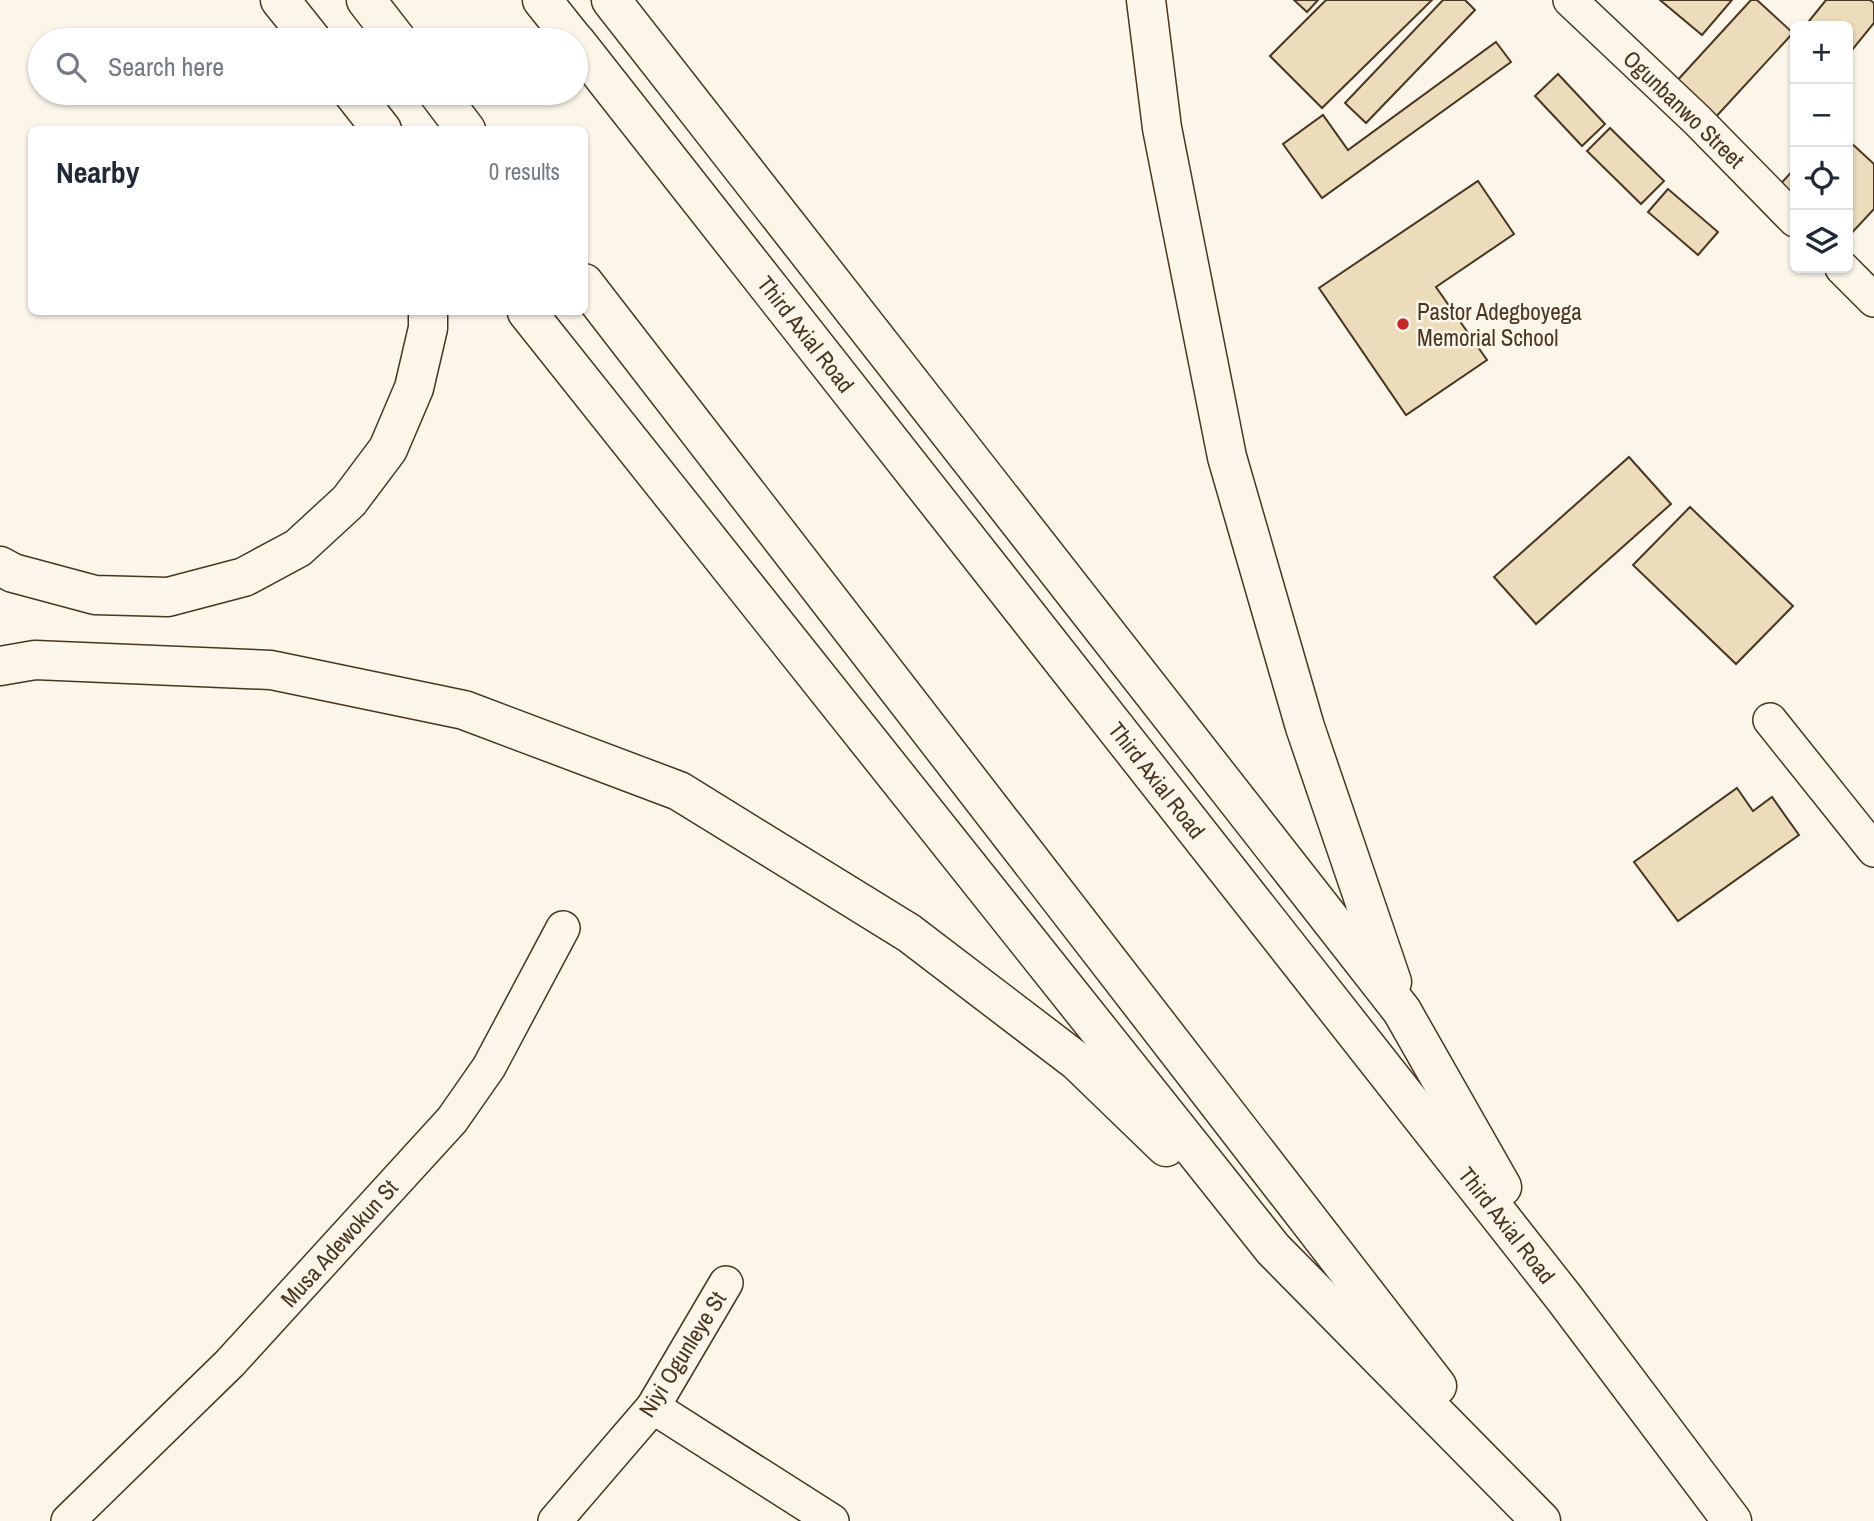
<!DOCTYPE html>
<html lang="en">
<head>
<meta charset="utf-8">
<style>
	body { margin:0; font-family:"Archivo Narrow",sans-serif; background:#f2f2f3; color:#1f2937 }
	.controls { position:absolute; right:21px; top:21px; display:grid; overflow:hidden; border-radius:10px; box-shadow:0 2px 5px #0004 }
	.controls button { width:63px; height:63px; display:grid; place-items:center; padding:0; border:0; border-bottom:2px solid #e0e1e3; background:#fff; color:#1f2937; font:35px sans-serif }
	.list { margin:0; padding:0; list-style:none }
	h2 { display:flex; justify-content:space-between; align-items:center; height:91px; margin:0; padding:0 28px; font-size:30px }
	h2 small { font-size:23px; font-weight:400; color:#747a83 }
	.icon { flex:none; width:38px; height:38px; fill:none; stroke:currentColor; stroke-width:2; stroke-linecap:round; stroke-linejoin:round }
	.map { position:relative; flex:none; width:1874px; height:1521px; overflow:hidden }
	.search { position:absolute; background:#fff; box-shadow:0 2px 5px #0004; left:28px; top:28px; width:560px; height:77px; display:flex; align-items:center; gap:18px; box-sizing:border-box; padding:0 24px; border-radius:38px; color:#747a83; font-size:26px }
	.panel { position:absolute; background:#fff; box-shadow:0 2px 5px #0004; left:28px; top:126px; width:560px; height:189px; border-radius:10px }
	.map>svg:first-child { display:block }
	.building { fill:#ecdcbc; stroke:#4a3520; stroke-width:2 }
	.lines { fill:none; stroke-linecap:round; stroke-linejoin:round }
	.street-casing { stroke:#4a3520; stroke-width:36 }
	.highway-casing { stroke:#4a3520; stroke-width:41 }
	.street { stroke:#fbf6e9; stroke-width:33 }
	.highway { stroke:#fbf6e9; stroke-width:38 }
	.poi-dot { fill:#c62828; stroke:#fbf6e9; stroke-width:2.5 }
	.labels { text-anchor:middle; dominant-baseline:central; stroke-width:5; stroke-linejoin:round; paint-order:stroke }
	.street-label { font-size:23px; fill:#4a3520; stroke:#fbf6e9 }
	.poi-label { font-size:23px; fill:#4a3520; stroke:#fbf6e9; text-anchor:start }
</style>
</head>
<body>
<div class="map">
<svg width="1874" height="1521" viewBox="0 0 1874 1521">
	<rect width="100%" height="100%" fill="#fbf6e9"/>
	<g class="building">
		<polygon points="1294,0 1318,0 1307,12"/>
		<polygon points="1326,0 1432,0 1322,108 1270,56"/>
		<polygon points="1443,0 1465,0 1475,10 1366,123 1345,103"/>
		<polygon points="1660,0 1732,0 1702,35"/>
		<polygon points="1751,0 1757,0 1793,33 1713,120 1674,84"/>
		<polygon points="1826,0 1870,0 1874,3 1874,23 1848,55 1848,26 1805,26"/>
		<polygon points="1496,42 1511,62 1322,198 1283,144 1323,115 1348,150"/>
		<polygon points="1558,74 1605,124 1582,146 1535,96"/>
		<polygon points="1610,128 1664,181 1641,204 1587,151"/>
		<polygon points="1848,140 1874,164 1874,209 1848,237"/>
		<polygon points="1795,168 1795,208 1775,190"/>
		<polygon points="1478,181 1514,234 1436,287 1487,360 1406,415 1319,288"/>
		<polygon points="1668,189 1718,232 1698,255 1648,212"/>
		<polygon points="1629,457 1671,504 1536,624 1494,577"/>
		<polygon points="1690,507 1793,606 1736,664 1633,565"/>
		<polygon points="1737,788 1753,811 1772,797 1799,835 1678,921 1634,862"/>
	</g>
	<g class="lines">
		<g class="street-casing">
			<g id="street">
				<polyline points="1570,0 1697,120 1795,220"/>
				<polyline points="1842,268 1874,300"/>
				<polyline points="1770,720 1874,850"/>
				<polyline points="653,1407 832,1521"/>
				<polyline points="68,1521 230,1363 452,1120 489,1067 563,928"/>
				<polyline points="555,1521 653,1407 726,1283"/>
			</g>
		</g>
		<g class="highway-casing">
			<g id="highway">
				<polyline points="280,0 312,40"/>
				<polyline points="366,0 397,40"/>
				<polyline points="542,0 574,40"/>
				<polyline points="611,0 1402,1011 1502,1187"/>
				<polyline points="1146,0 1162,128 1227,457 1305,727 1392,982"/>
				<polyline points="576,42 1565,1299 1732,1521"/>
				<polyline points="353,93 382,130"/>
				<polyline points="438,93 466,130"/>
				<polyline points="584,283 1437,1386"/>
				<polyline points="527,312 1273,1249 1541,1521"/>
				<polyline points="0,566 13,573 95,595 168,597 244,577 298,548 349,501 388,449 414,388 428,328 428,312"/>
				<polyline points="0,666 35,660 271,670 464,710 679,791 909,933 1078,1062 1166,1147"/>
			</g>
		</g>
		<use href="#street" class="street"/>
		<use href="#highway" class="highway"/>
	</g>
	<circle class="poi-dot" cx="1403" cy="324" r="7"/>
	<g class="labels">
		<g class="street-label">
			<text transform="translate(1684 109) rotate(44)">Ogunbanwo Street</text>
			<text transform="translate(806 334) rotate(52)">Third Axial Road</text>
			<text transform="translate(1157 780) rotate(52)">Third Axial Road</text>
			<text transform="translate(1507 1225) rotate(52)">Third Axial Road</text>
			<text transform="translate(339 1243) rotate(-48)">Musa Adewokun St</text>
			<text transform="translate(682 1354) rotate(-58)">Niyi Ogunleye St</text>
		</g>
		<g class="poi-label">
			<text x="1417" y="311">Pastor Adegboyega<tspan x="1417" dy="26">Memorial School</tspan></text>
		</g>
	</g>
</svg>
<div class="controls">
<button>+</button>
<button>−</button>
<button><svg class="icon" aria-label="locate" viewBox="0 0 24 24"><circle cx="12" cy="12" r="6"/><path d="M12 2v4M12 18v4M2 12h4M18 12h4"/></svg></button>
<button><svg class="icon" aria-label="layers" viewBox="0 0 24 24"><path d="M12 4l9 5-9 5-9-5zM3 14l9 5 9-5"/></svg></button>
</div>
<div class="search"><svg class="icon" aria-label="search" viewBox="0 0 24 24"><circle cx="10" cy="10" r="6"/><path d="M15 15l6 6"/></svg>Search here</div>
<section class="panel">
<h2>Nearby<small>0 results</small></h2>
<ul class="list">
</ul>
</section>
</div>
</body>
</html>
